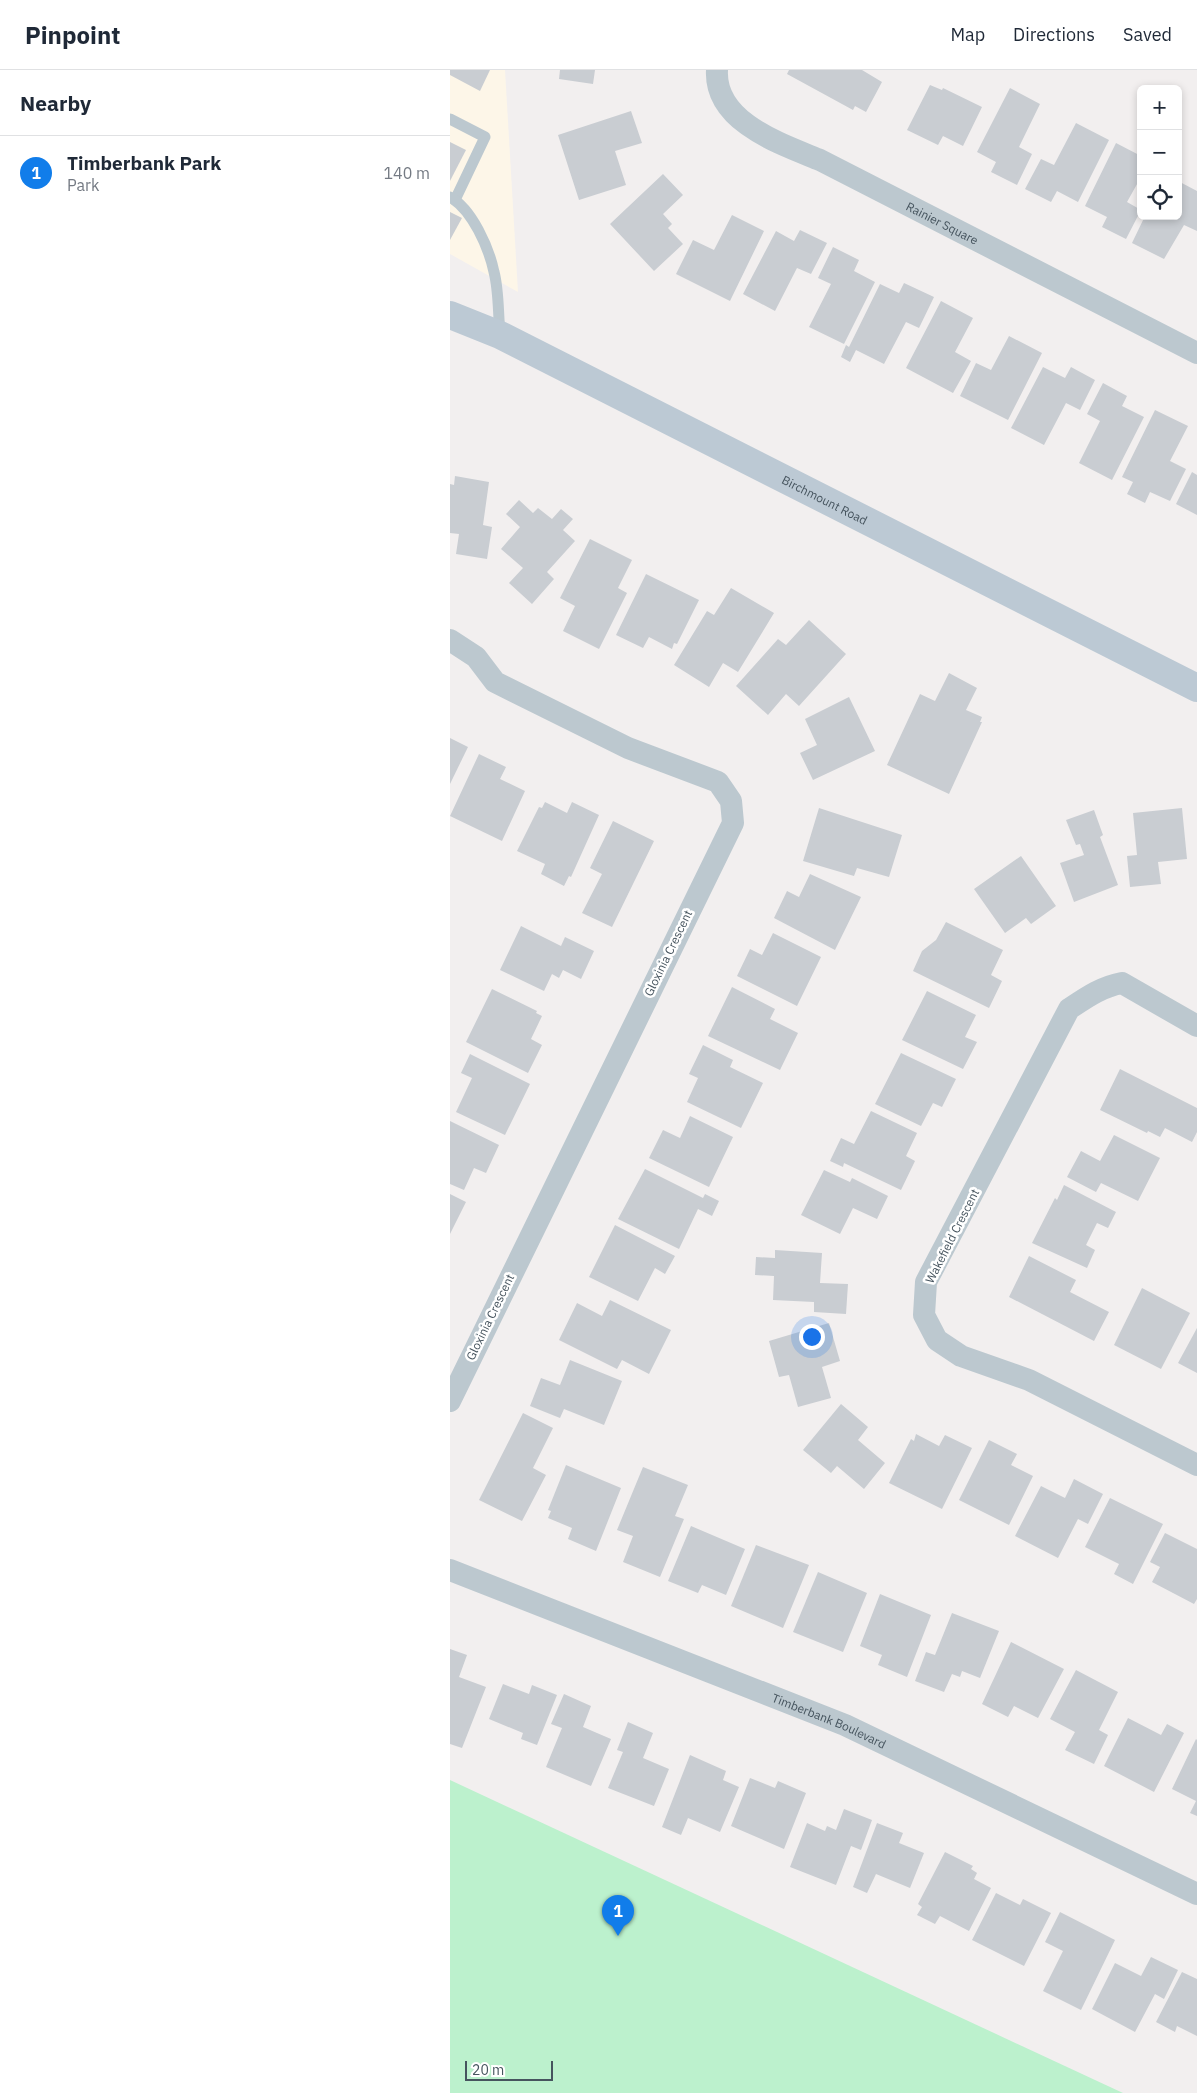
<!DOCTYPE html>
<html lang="en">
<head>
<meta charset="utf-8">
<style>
	body { margin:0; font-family:"IBM Plex Sans",sans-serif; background:#f2f2f3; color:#1f2937 }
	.controls { position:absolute; right:15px; top:15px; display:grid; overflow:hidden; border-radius:8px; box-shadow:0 2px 8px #0003 }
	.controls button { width:45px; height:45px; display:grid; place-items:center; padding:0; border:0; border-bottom:1px solid #e0e1e3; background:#fff; color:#1f2937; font:25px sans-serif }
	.scale { position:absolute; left:15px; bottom:12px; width:88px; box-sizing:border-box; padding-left:5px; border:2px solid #46545e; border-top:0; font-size:14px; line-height:18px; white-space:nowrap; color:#46545e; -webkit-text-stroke:4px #fff; paint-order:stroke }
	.you { position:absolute; left:361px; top:1266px; width:18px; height:18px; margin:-12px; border:4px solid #fff; border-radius:50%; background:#1a73e8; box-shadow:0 0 0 8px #1a73e833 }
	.badge { display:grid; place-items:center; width:32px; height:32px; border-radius:50%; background:#117dea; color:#fff; font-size:16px; font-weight:700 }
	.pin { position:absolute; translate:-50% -41px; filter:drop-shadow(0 1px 2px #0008) }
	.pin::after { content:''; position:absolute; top:26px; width:18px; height:15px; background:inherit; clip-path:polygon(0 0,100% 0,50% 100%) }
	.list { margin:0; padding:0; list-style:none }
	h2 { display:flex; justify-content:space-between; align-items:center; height:65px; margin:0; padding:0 20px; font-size:21px }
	h2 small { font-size:16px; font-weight:400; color:#747a83 }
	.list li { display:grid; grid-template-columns:32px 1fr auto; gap:15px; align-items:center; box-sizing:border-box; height:75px; padding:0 20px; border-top:1px solid #e0e1e3 }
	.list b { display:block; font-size:19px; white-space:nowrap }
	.list p { margin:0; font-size:16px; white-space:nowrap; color:#747a83 }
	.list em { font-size:16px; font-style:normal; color:#747a83 }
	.icon { flex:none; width:28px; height:28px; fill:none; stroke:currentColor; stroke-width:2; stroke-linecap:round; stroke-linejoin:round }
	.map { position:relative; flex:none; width:747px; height:2023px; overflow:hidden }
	header { display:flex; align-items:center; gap:30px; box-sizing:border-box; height:70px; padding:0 25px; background:#fff; border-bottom:1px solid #e0e1e3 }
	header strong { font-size:24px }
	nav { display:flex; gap:28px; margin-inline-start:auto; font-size:18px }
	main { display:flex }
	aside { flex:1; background:#fff }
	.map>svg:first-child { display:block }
	.commercial { fill:#fdf6e8 }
	.green { fill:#bcf1cd }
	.building { fill:#c9cdd2 }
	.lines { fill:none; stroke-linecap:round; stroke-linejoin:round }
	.lane { stroke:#bcc8cf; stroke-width:11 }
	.street { stroke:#bcc8cf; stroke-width:22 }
	.secondary { stroke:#bcc9d4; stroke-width:28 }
	.labels { text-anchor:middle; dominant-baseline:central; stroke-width:5; stroke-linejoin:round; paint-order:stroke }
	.street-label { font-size:12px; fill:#46545e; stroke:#fff }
</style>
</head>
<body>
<header>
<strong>Pinpoint</strong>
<nav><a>Map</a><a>Directions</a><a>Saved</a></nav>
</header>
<main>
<aside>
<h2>Nearby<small></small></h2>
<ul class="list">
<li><span class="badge">1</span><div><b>Timberbank Park</b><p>Park</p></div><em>140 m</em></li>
</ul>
</aside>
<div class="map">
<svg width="747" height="2023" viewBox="0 0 747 2023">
	<rect width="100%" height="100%" fill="#f2efef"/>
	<polygon class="commercial" points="0,0 55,0 68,222 0,184"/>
	<polygon class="green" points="0,1710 673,2023 0,2023"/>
	<g class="building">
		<polygon points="0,0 40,0 30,21 0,5"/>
		<polygon points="110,0 145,0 143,14 109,9"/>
		<polygon points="339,0 412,0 432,12 416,42 405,36 403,40 337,4"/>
		<polygon points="480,15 492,20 493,18 532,37 513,76 493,66 488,75 457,60"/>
		<polygon points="560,18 590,34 569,77 582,84 567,115 541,102 546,92 527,82"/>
		<polygon points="181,41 192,73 165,81 176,115 129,130 108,65"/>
		<polygon points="626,53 659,70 628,132 607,121 601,132 575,119 591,89 604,95"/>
		<polygon points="0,72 16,80 0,111"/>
		<polygon points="666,73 691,86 691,107 677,132 691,140 676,169 652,157 657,147 635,136"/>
		<polygon points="213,104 233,125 213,144 222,154 218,158 233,174 204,201 160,154"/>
		<polygon points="728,111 747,121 747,161 734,155 714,189 682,173 695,146 728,146"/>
		<polygon points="0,142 12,148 0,170"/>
		<polygon points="282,145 314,161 280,231 226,204 243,170 264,180"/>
		<polygon points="350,160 377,173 361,204 347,198 325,241 293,224 326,161 344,171"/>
		<polygon points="383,177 409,190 404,201 425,212 394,274 359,257 381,214 368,208"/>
		<polygon points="454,213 484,227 469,258 456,252 434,294 406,280 400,292 391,287 396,275 399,277 430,214 449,223"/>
		<polygon points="491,231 523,248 505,282 521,291 503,323 456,298"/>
		<polygon points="559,266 592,283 558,350 510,326 526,293 541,300"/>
		<polygon points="593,297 615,308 621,297 645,310 630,340 616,333 594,375 561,358"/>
		<polygon points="653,313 677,326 672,336 694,347 662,410 629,393 650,351 637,344"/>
		<polygon points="705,340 738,356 720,391 736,399 720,431 700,422 695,433 677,424 683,412 672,407"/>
		<polygon points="742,402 747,405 747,445 726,434"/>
		<polygon points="5,406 39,412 33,455 42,457 37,489 6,484 9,464 0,463 0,414 4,415"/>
		<polygon points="69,430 83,443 88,438 102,449 111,439 123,449 113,460 125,471 97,502 104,509 82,534 59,513 73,498 51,479 70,457 56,444"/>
		<polygon points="140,469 182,490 168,518 177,523 149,579 113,561 125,536 110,528"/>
		<polygon points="196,504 249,530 227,574 224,573 222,579 199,567 193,578 166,565"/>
		<polygon points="281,518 324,543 288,602 273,593 259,617 224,595 257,541 264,545"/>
		<polygon points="359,550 396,584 349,636 336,624 318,645 286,616 328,569 336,575"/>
		<polygon points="499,603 527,618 516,640 532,647 530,652 532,652 499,724 437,695 470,624 485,631"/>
		<polygon points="399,627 425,681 363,710 350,683 367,675 355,649"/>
		<polygon points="0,668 18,677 0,714"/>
		<polygon points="29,684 56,697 50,709 75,721 52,771 0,746"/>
		<polygon points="95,732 117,743 122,732 149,745 121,807 119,806 114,816 91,804 95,794 67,781 89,737 92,738"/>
		<polygon points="369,738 452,765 439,807 407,798 404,806 353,791"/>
		<polygon points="732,738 737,789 708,792 711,814 680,817 677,786 687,785 683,743"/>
		<polygon points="644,740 653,765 650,767 668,815 624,832 610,793 634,785 630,774 626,775 616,750"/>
		<polygon points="163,751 204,771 162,857 132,843 152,804 140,798"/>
		<polygon points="571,786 606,836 581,854 576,848 555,863 524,819"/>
		<polygon points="360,804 411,827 385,880 324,848 337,821 349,827"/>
		<polygon points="496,852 553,880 541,905 552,911 539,938 463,901 472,881 486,870"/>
		<polygon points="71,856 111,876 115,867 144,881 131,909 113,900 109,908 102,904 94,921 50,900"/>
		<polygon points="323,863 371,887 347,936 287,906 300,879 312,885"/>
		<polygon points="282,917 325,939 320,949 348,963 330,1000 258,966"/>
		<polygon points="42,919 87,941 86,943 92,946 81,969 92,975 78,1003 16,972"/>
		<polygon points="477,921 526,945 515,967 527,972 513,999 452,970"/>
		<polygon points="253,975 283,990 280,997 313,1013 291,1058 237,1032 248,1008 239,1004"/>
		<polygon points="451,983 506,1009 492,1037 483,1033 471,1056 425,1034"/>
		<polygon points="20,984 80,1014 55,1065 6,1042 22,1008 11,1003"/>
		<polygon points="670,999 747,1038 747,1062 742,1072 715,1058 710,1067 698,1061 697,1063 650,1040"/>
		<polygon points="421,1041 467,1063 456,1086 465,1091 451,1120 394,1093 393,1097 380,1091 391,1068 404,1074"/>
		<polygon points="240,1046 283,1067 259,1117 199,1088 213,1060 230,1068"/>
		<polygon points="0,1051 49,1075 36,1103 24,1098 14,1120 0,1114"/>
		<polygon points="664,1065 710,1088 688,1131 651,1113 646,1122 617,1107 631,1081 650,1091"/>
		<polygon points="195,1099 253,1128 255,1124 269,1131 262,1146 248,1139 229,1179 168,1149"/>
		<polygon points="374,1100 400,1112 402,1108 438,1126 427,1149 403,1138 390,1164 351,1145"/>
		<polygon points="614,1115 666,1142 658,1158 647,1153 636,1175 645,1180 637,1198 582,1173 605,1128 607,1130"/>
		<polygon points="0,1124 16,1132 0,1164"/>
		<polygon points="165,1155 225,1186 215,1204 205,1198 188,1231 139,1207"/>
		<polygon points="325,1180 372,1183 370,1213 398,1214 396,1244 364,1242 364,1232 323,1230 324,1206 305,1205 306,1187 325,1188"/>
		<polygon points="579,1186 626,1210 620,1222 659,1242 644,1271 559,1227"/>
		<polygon points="692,1218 740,1243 711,1299 664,1275"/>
		<polygon points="160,1230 221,1260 199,1304 172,1290 167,1299 109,1270 127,1233 152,1246"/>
		<polygon points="379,1253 390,1291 372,1297 381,1328 348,1337 339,1305 329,1307 319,1271"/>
		<polygon points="747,1258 747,1303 728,1293"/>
		<polygon points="120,1290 172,1311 154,1355 114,1339 110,1348 80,1336 91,1308 110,1315"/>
		<polygon points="391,1334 418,1357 408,1370 435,1393 414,1419 387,1396 381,1403 353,1380"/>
		<polygon points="73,1343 103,1358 83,1398 96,1405 72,1451 29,1430"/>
		<polygon points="466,1364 489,1376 495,1365 522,1378 492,1439 439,1413 461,1369 464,1371"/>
		<polygon points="539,1370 567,1384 561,1395 583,1406 559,1455 509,1430"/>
		<polygon points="116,1395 171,1418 146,1481 118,1469 122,1458 98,1448 101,1441 98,1440"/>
		<polygon points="193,1397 238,1415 225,1446 234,1449 210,1507 173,1492 183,1466 167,1460"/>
		<polygon points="624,1409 653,1424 638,1454 628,1449 608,1488 565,1466 591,1416 615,1428"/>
		<polygon points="660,1428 713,1454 683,1514 664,1504 669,1494 635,1477"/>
		<polygon points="241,1456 295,1479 276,1525 252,1515 248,1523 218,1511"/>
		<polygon points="715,1463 747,1479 747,1529 744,1534 702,1512 710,1497 700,1492"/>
		<polygon points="306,1475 359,1495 333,1558 281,1536"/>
		<polygon points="368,1502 417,1523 393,1582 343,1562"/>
		<polygon points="430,1524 481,1545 457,1607 428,1595 432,1585 410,1576"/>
		<polygon points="502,1543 549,1561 530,1608 512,1601 510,1607 502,1604 494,1622 465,1611 476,1582 485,1585"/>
		<polygon points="561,1572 614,1599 588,1648 564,1636 558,1647 532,1634"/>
		<polygon points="0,1579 17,1585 9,1607 36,1617 12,1678 0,1674"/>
		<polygon points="626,1600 668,1622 649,1660 658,1665 644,1694 615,1680 625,1662 600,1649"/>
		<polygon points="53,1614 79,1624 82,1615 107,1625 87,1675 71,1669 73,1663 39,1649"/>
		<polygon points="114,1624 141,1636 133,1657 161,1669 141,1716 96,1697 112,1658 101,1654"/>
		<polygon points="678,1648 711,1665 717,1654 734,1663 704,1722 654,1696"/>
		<polygon points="178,1652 203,1663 193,1688 219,1699 204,1736 158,1718 173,1682 167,1680"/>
		<polygon points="746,1669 747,1670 747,1746 740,1743 746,1731 722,1719"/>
		<polygon points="240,1685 276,1701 273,1710 289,1717 270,1762 238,1748 231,1765 212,1757"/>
		<polygon points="300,1708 325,1718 328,1711 356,1723 334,1779 281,1756"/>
		<polygon points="394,1739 422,1750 411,1780 401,1776 386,1815 340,1797 357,1753 375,1761 377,1756 386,1760"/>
		<polygon points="427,1753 453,1763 449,1773 474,1783 460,1818 426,1804 417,1823 403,1817"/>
		<polygon points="495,1782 523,1796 521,1799 527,1803 524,1809 541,1818 519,1861 490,1846 485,1854 467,1845 472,1837 468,1834"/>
		<polygon points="546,1823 570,1835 573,1829 601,1843 574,1896 522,1870"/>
		<polygon points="610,1842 665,1870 631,1940 593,1921 613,1881 595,1872"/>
		<polygon points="701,1887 728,1900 714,1929 705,1924 685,1962 642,1939 665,1893 691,1906"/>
		<polygon points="732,1902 747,1909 747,1966 727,1956 725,1962 706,1952"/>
	</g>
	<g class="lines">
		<g class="lane">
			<polyline points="0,49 35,67 5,130"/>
			<path d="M0,127C22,139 39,178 44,202C49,221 48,244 50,263"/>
		</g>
		<g class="street">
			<path id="s1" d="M267,0C264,52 331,74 370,90L747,283"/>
			<polyline points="0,570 26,587 45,612 178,678 268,712 281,731 283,753 0,1331"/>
			<path d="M747,956L672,913C651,917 637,927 619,939L476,1212L474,1245L487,1270L511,1286L579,1310L747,1395"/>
			<path id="s2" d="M0,1500L395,1655L747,1824"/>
		</g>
		<path class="secondary" id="s3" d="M0,245L50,265L747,618"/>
	</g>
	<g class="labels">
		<g class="street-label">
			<text stroke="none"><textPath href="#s1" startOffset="284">Rainier Square</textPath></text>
			<text stroke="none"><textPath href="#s3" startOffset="418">Birchmount Road</textPath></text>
			<text transform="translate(218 883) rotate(-64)">Gloxinia Crescent</text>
			<text transform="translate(502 1166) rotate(-63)">Wakefield Crescent</text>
			<text transform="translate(40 1247) rotate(-64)">Gloxinia Crescent</text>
			<text stroke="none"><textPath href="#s2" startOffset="408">Timberbank Boulevard</textPath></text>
		</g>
	</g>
</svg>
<div class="controls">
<button>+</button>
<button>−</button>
<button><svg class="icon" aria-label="locate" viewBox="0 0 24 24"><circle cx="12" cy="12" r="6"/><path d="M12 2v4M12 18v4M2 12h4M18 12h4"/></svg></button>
</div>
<div class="scale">20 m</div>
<div class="you"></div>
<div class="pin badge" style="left:168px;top:1866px">1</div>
</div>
</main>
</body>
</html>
